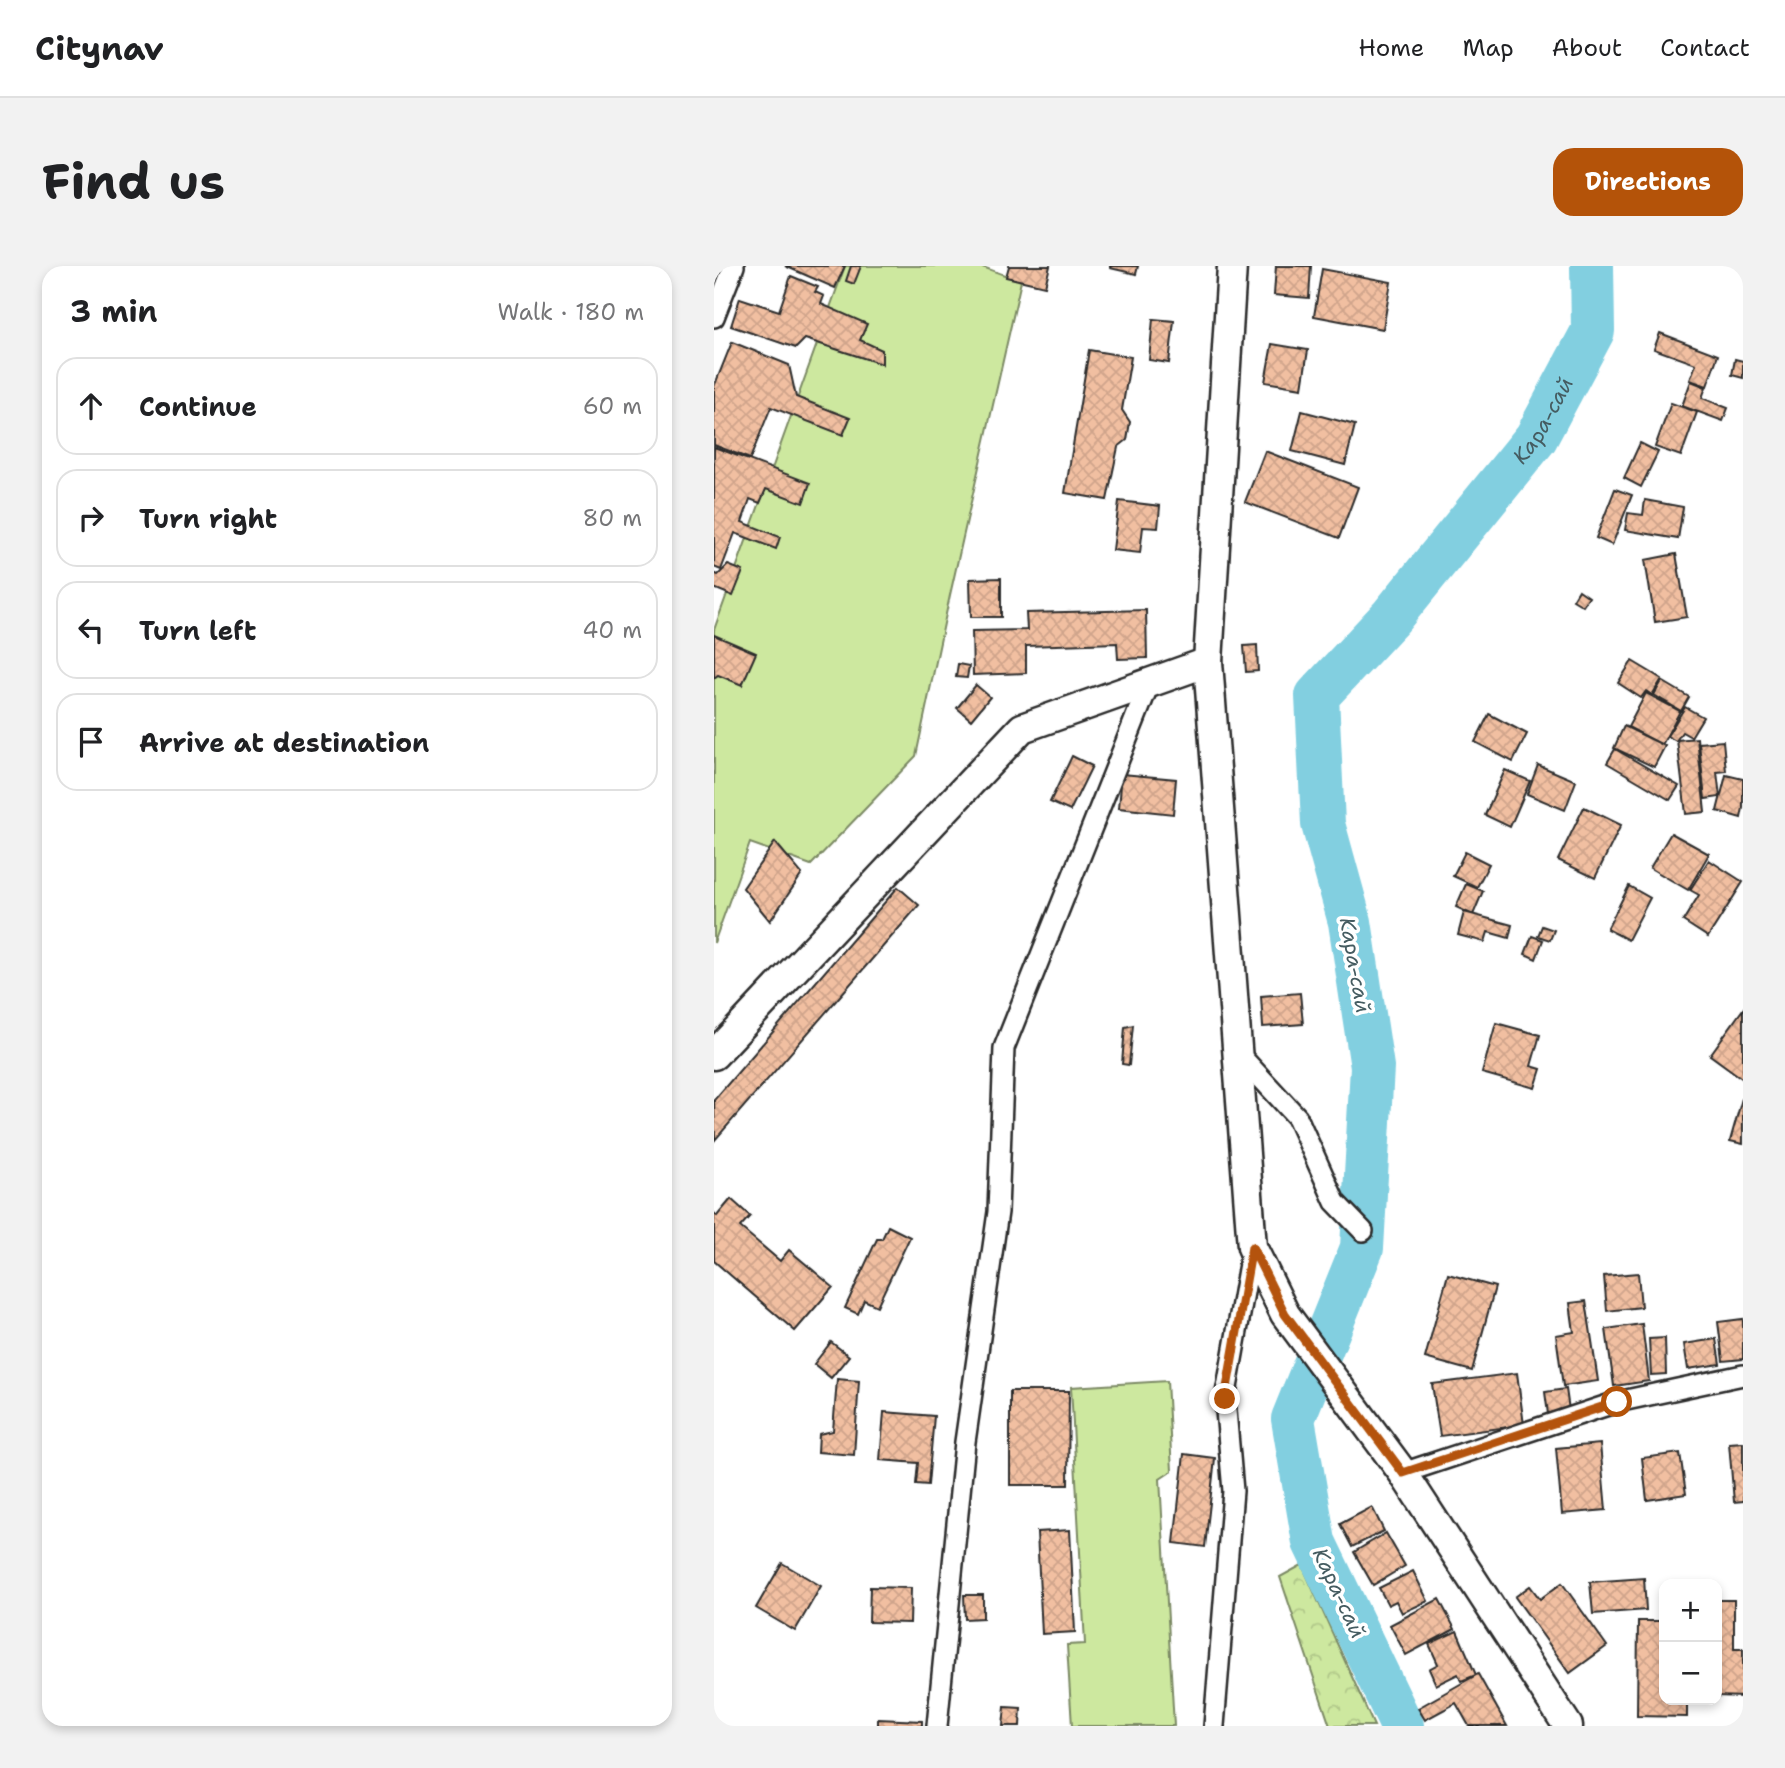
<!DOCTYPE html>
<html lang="en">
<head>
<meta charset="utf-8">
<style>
	body { margin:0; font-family:"Shantell Sans",sans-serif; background:#f2f2f2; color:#202124 }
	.controls { position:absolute; right:21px; bottom:21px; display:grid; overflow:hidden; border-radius:14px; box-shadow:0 4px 10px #0003 }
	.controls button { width:63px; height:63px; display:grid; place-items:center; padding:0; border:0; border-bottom:2px solid #e0e0e0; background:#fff; color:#202124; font:35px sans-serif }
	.stop { position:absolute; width:21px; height:21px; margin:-16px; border:5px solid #b45309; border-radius:50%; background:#fff }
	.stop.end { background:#b45309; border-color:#fff; box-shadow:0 2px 7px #0008 }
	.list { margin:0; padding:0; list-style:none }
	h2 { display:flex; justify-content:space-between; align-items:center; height:91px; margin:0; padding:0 28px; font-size:30px }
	h2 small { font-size:23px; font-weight:400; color:#757577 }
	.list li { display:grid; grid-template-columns:46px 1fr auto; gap:21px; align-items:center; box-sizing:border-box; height:98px; margin:0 14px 14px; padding:0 14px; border:2px solid #e0e0e0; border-radius:21px }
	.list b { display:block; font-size:26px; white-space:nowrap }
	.list em { font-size:23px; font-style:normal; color:#757577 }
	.icon { flex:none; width:38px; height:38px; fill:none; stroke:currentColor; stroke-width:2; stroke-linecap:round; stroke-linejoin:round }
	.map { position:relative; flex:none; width:1029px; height:1460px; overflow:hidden; border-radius:21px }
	header { display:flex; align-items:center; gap:42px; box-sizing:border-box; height:98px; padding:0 35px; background:#fff; border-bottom:2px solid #e0e0e0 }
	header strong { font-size:33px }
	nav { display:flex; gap:38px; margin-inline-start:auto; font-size:24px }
	.intro { display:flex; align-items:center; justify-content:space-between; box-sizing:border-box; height:168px; padding:0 42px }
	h1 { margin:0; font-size:49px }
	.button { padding:18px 32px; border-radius:21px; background:#b45309; color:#fff; font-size:24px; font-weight:700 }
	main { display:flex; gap:42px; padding:0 42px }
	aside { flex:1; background:#fff; border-radius:21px; box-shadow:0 4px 10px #0003 }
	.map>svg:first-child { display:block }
	.green { fill:#cde89f; stroke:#7c8a65; stroke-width:2 }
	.forest { fill:url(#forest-crowns); stroke:#7c8a65; stroke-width:2 }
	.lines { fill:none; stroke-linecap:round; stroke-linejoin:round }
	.river { stroke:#82cfe0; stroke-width:44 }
	.building { fill:url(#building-cross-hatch); stroke:#2b2b2b; stroke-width:2 }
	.minor-casing { stroke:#2b2b2b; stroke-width:24 }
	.secondary-casing { stroke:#2b2b2b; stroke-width:33 }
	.minor { stroke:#fff; stroke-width:19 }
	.secondary { stroke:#fff; stroke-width:28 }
	.route { stroke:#b45309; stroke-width:9 }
	.labels { text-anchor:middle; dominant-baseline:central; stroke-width:7; stroke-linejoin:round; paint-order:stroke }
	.water-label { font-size:21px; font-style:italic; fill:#455c61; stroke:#fff }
</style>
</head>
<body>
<header>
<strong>Citynav</strong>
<nav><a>Home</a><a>Map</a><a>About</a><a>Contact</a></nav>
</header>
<div class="intro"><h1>Find us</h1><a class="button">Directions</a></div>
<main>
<aside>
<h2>3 min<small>Walk · 180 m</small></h2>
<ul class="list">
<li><svg class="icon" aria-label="ahead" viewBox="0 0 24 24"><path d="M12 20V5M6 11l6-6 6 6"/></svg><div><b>Continue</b></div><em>60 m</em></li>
<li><svg class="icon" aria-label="right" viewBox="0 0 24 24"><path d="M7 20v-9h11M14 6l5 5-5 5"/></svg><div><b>Turn right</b></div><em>80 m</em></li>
<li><svg class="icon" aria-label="left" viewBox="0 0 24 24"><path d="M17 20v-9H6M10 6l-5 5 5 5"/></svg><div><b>Turn left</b></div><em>40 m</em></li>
<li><svg class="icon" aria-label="arrive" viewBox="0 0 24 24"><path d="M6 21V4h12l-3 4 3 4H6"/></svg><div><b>Arrive at destination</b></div></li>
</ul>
</aside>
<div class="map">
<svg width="1029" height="1460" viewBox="0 0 1029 1460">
	<defs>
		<pattern id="forest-crowns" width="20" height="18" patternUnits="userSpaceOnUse" patternTransform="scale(1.75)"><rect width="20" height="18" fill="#cde89f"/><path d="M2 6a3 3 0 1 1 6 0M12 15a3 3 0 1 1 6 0" fill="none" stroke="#b0c789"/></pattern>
		<pattern id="building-cross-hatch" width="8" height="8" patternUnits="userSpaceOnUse" patternTransform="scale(1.75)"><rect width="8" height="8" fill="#f1bfa1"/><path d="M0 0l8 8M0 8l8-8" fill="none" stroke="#cfa48b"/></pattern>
	</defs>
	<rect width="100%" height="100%" fill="#fff"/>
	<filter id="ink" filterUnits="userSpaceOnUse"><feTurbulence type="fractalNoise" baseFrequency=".0143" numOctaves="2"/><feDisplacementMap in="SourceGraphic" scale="14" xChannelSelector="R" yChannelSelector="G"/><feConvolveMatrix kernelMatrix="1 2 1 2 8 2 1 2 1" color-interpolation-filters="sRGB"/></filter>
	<g filter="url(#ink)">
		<g class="green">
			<polygon points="131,0 266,0 307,15 236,329 202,490 97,599 36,577 0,677 0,364"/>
			<polygon points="453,1115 458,1205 446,1213 460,1460 358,1460 353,1379 371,1378 357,1121"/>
		</g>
		<polygon class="forest" points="588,1299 660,1460 616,1460 566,1311"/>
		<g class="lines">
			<path class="river" id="s1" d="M688,1460L600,1276L579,1153L648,982L658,801L636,656L609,558L603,430L677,351L822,172L879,65L878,0"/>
		</g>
		<g class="building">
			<polygon points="71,0 131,0 121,22"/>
			<polygon points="137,0 147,0 140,18 132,15"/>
			<polygon points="295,0 336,0 331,20 292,11"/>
			<polygon points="396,0 424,0 422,8 396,2"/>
			<polygon points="562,0 597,0 595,32 560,29"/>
			<polygon points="608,3 677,16 669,63 600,50"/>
			<polygon points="77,10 104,21 101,26 110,30 107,38 153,58 146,74 168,84 168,98 91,73 82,82 17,60 26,32 65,45"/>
			<polygon points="439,53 460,55 455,97 435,94"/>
			<polygon points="946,67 1004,89 993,120 976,114 982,98 940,83"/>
			<polygon points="18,76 75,99 82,131 136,152 129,169 57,141 36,193 0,179 0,121"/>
			<polygon points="558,78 594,84 588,122 551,116"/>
			<polygon points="375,84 417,91 408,144 416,156 413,174 404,181 393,234 351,227"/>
			<polygon points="1021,93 1029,95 1029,112 1018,109"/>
			<polygon points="977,115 992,121 988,132 1014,142 1009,155 968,140"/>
			<polygon points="957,137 983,146 967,190 941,181"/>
			<polygon points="588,145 641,159 631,199 578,185"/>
			<polygon points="926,177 944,186 927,221 910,212"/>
			<polygon points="0,181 96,217 89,237 52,223 46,237 36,233 28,256 66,271 62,283 21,267 7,304 0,301"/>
			<polygon points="551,185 644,221 625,272 531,236"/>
			<polygon points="901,223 918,229 898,279 882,272"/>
			<polygon points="931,234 969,241 964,273 911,264 914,247 929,249"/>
			<polygon points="405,235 446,240 444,262 429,261 426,287 399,284"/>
			<polygon points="962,288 973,351 941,356 931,294"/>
			<polygon points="14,299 29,305 19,330 0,322 0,307 4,309"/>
			<polygon points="287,312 287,351 257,351 256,313"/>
			<polygon points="865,324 875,331 869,340 859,334"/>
			<polygon points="432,344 433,392 404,393 403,377 312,380 312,407 259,409 258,365 313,364 312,347"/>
			<polygon points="0,369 42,387 28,419 4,409 0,412"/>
			<polygon points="543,379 544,405 532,406 530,380"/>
			<polygon points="918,395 948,413 938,429 932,425 927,432 904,417"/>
			<polygon points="244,398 255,400 253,412 242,411"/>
			<polygon points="948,415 975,431 967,445 940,429"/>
			<polygon points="262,419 276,431 257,454 243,442"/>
			<polygon points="932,427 966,445 948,479 914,461"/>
			<polygon points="971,441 989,451 977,471 968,466 962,475 953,470"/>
			<polygon points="775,448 813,468 799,496 761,476"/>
			<polygon points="910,460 951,480 940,501 900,482"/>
			<polygon points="983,472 991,546 972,548 963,474"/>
			<polygon points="1009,475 1012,505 1003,506 1006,531 991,533 985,477"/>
			<polygon points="901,483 965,520 956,534 893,497"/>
			<polygon points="358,490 378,500 356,545 336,536"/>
			<polygon points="824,499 862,515 851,544 813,528"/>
			<polygon points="791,504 816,515 796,561 771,549"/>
			<polygon points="408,508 462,513 459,548 405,542"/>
			<polygon points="1012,509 1029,513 1029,542 1027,552 1003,545"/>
			<polygon points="870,541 907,559 881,612 844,594"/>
			<polygon points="957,567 995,588 974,624 936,602"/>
			<polygon points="61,576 88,608 56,655 29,622"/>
			<polygon points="751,586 775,598 763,621 739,610"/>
			<polygon points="995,594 1029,616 994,671 969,655 985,629 976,624"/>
			<polygon points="752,618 769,625 759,649 742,641"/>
			<polygon points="915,620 936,632 914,674 893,663"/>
			<polygon points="184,621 205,639 1,874 0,834"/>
			<polygon points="750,646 798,659 795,672 774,666 771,676 744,669"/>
			<polygon points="828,660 840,664 836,674 824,670"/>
			<polygon points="818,670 829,674 822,693 811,688"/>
			<polygon points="586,727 589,758 549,761 547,730"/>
			<polygon points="1029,743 1029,813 996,789"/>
			<polygon points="782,757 826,769 817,800 827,803 821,822 768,807"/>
			<polygon points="419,759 415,799 408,798 411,761"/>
			<polygon points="1029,829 1029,878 1016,875"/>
			<polygon points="17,933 36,950 26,961 66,995 75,984 119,1021 81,1065 0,995 0,947 3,950"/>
			<polygon points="174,960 196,971 163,1040 150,1034 144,1048 131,1042 163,973 168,973"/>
			<polygon points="924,1007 927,1041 893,1045 890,1010"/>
			<polygon points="734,1008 781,1021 758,1105 711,1092"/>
			<polygon points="872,1035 884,1115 849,1120 842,1069 860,1066 856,1037"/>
			<polygon points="1029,1053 1029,1093 1009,1095 1004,1056"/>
			<polygon points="928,1058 935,1115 900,1120 892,1063"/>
			<polygon points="951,1072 952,1108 937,1109 935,1073"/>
			<polygon points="1002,1073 1006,1098 974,1103 970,1078"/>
			<polygon points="117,1076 135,1090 117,1112 100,1098"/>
			<polygon points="803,1107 810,1159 726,1170 718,1118"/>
			<polygon points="123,1113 145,1115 140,1189 104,1186 105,1168 119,1165"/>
			<polygon points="852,1123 855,1144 834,1148 831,1126"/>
			<polygon points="296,1125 355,1125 354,1219 296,1219"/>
			<polygon points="170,1146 220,1150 214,1219 202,1218 204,1197 166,1194"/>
			<polygon points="1029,1176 1029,1235 1020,1236 1015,1177"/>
			<polygon points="886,1178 892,1244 848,1248 842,1182"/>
			<polygon points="966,1187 972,1228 933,1234 928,1192"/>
			<polygon points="470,1188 501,1192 491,1281 460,1277"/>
			<polygon points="658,1241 670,1265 638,1281 626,1258"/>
			<polygon points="356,1264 361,1366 328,1368 323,1266"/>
			<polygon points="672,1267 691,1300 659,1319 640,1286"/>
			<polygon points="68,1297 107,1320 81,1365 42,1342"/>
			<polygon points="699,1305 714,1335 688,1347 682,1335 674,1339 665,1322"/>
			<polygon points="930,1312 932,1344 879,1348 876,1316"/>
			<polygon points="848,1317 893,1380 856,1407 801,1331 816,1320 826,1333"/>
			<polygon points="156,1321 197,1322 196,1357 155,1356"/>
			<polygon points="250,1329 269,1329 269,1352 251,1353"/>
			<polygon points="725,1333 741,1363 692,1389 676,1359"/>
			<polygon points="1003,1334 1020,1334 1020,1383 1029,1383 1029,1431 1003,1430"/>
			<polygon points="924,1355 950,1355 950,1434 973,1434 973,1451 923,1450"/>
			<polygon points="743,1365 762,1409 747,1415 744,1408 722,1419 715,1403 724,1398 715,1378"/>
			<polygon points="764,1408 793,1460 755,1460 742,1437 711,1454 704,1442"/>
			<polygon points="291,1441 307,1442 306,1460 289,1460"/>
			<polygon points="164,1453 208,1455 208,1460 164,1460"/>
		</g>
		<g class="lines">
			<g class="minor-casing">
				<g id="minor">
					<polyline points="0,51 20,0"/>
					<polyline points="523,786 583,851 621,936 649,965"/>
					<polyline points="689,1207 903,1136 1029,1109"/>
					<polyline points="223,1460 251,1176 284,946 290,782 435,418"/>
					<polyline points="500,1460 519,1225 511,1133 538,981"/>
				</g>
			</g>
			<g class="secondary-casing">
				<g id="secondary">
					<polyline points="518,0 494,396 538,981 571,1048 689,1207 854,1460"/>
					<polyline points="0,789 308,462 494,396"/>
				</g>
			</g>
			<use href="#minor" class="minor"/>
			<use href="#secondary" class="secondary"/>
		</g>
	</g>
	<g class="lines" filter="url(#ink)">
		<polyline class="route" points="511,1133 538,981 571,1048 689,1207 903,1136"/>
	</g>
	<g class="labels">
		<g class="water-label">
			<text stroke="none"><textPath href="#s1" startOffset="1428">Кара-сай</textPath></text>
			<text transform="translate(641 699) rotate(80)">Кара-сай</text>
			<text transform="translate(625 1327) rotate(65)">Кара-сай</text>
		</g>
	</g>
</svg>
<div class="controls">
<button>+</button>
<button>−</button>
</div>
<div class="stop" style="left:903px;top:1136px"></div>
<div class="stop end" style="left:511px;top:1133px"></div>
</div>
</main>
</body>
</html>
